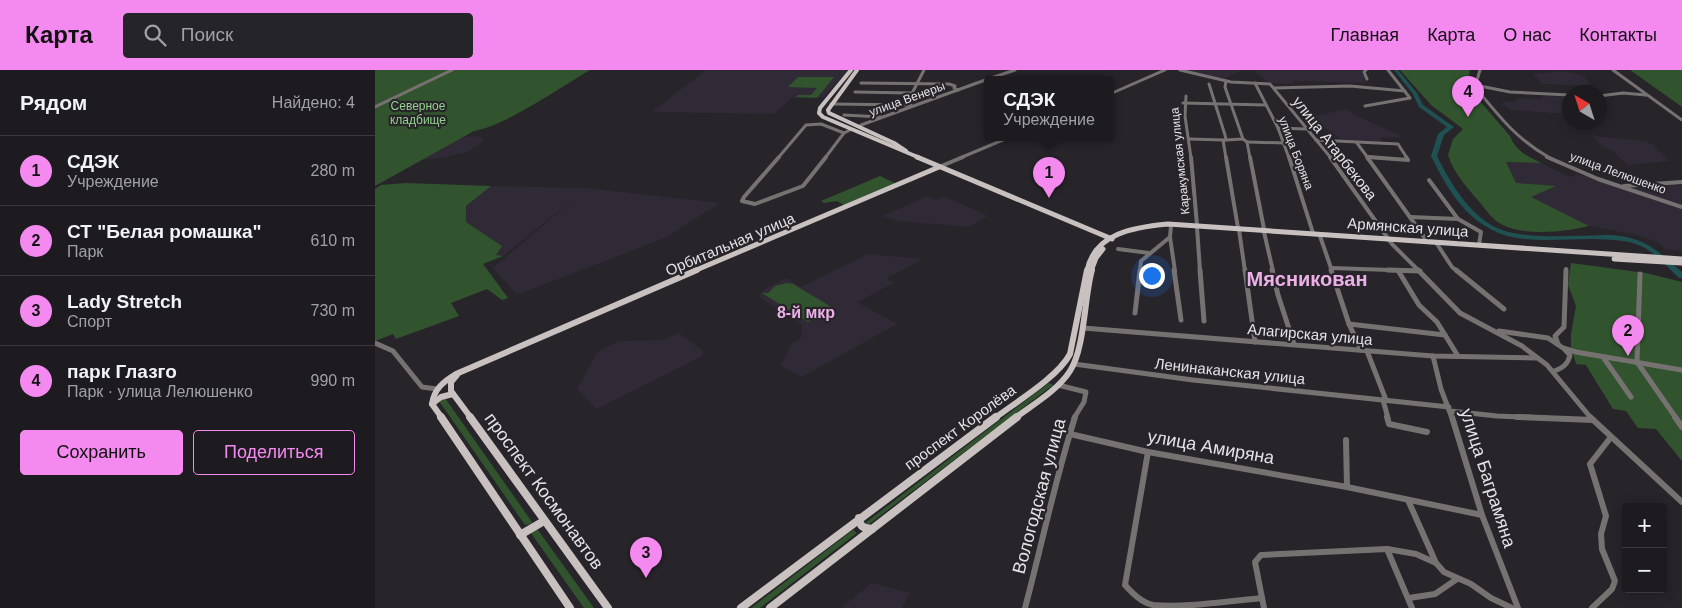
<!DOCTYPE html>
<html lang="ru">
<head>
<meta charset="utf-8">
<style>
	body { margin:0; font-family:Helvetica,sans-serif; background:#252429; color:#f1f3f6 }
	.controls { position:absolute; right:15px; bottom:15px; display:grid; overflow:hidden; border-radius:5px; box-shadow:0 2px 12px #0003 }
	.controls button { width:45px; height:45px; display:grid; place-items:center; padding:0; border:0; border-bottom:1px solid #3b393e; background:#1d1b20; color:#f1f3f6; font:25px sans-serif }
	.compass { position:absolute; left:1187px; top:15px; width:45px; height:45px; border-radius:50%; background:#1d1b20; box-shadow:0 2px 12px #0003; rotate:321deg }
	.you { position:absolute; left:776px; top:205px; width:18px; height:18px; margin:-12px; border:4px solid #fff; border-radius:50%; background:#1a73e8; box-shadow:0 0 0 8px #1a73e833 }
	.badge { display:grid; place-items:center; width:32px; height:32px; border-radius:50%; background:#f489ef; color:#111; font-size:16px; font-weight:700 }
	.pin { position:absolute; translate:-50% -41px; filter:drop-shadow(0 1px 2px #0008) }
	.pin::after { content:''; position:absolute; top:26px; width:18px; height:15px; background:inherit; clip-path:polygon(0 0,100% 0,50% 100%) }
	.popup { position:absolute; left:609px; top:6px; width:130px; height:65px; box-sizing:border-box; display:grid; place-content:center; border-radius:5px; background:#1d1b20; filter:drop-shadow(0 1px 4px #0005); font-size:16px; white-space:nowrap; color:#a0a1a5 }
	.popup b { font-size:19px; color:#f1f3f6 }
	.popup::after { content:''; position:absolute; left:50%; top:100%; margin-left:-10px; border:10px solid transparent; border-top-color:#1d1b20 }
	.list { margin:0; padding:0; list-style:none }
	h2 { display:flex; justify-content:space-between; align-items:center; height:65px; margin:0; padding:0 20px; font-size:21px }
	h2 small { font-size:16px; font-weight:400; color:#a0a1a5 }
	.list li { display:grid; grid-template-columns:32px 1fr auto; gap:15px; align-items:center; box-sizing:border-box; height:70px; padding:0 20px; border-top:1px solid #3b393e }
	.list b { display:block; font-size:19px; white-space:nowrap }
	.list p { margin:0; font-size:16px; white-space:nowrap; color:#a0a1a5 }
	.list em { font-size:16px; font-style:normal; color:#a0a1a5 }
	.actions { display:flex; gap:10px; padding:15px 20px }
	.actions a { flex:1; padding:11px 0; border:1px solid #f489ef; border-radius:5px; text-align:center; font-size:18px; color:#f489ef }
	.actions .main { background:#f489ef; color:#111 }
	.icon { flex:none; width:28px; height:28px; fill:none; stroke:currentColor; stroke-width:2; stroke-linecap:round; stroke-linejoin:round }
	.map { position:relative; flex:none; width:1307px; height:538px; overflow:hidden }
	header { display:flex; align-items:center; gap:30px; box-sizing:border-box; height:70px; padding:0 25px; background:#f489ef; color:#111 }
	header strong { font-size:24px }
	nav { display:flex; gap:28px; margin-inline-start:auto; font-size:18px }
	.search { width:350px; height:45px; background:#252429; display:flex; align-items:center; gap:12px; box-sizing:border-box; padding:0 18px; border-radius:5px; color:#a0a1a5; font-size:19px }
	main { display:flex }
	aside { flex:1; background:#1d1b20 }
	.map>svg:first-child { display:block }
	.built { fill:#302a36 }
	.green { fill:#31542e }
	.lines { fill:none; stroke-linecap:round; stroke-linejoin:round }
	.river { fill:#1f5152; fill-rule:evenodd }
	.minor-far3 { stroke:#777272; stroke-width:3 }
	.minor-far2 { stroke:#777272; stroke-width:4 }
	.minor-far1 { stroke:#777272; stroke-width:5 }
	.minor { stroke:#777272; stroke-width:6 }
	.major-far3 { stroke:#c9c1c0; stroke-width:4 }
	.major-far2 { stroke:#c9c1c0; stroke-width:5 }
	.major-far1 { stroke:#c9c1c0; stroke-width:6 }
	.major { stroke:#c9c1c0; stroke-width:8 }
	.labels { text-anchor:middle; dominant-baseline:central; stroke-width:4.5; stroke-linejoin:round; paint-order:stroke }
	.far-street-label { font-size:12px; fill:#e5e3e7; stroke:#27242a }
	.far-park-label { font-size:12px; fill:#92d38c; stroke:#27242a }
	.street-label { font-size:15px; fill:#e5e3e7; stroke:#27242a }
	.neighbourhood-label { font-size:16px; font-weight:bold; fill:#ecb0e8; stroke:#27242a }
	.near-street-label { font-size:18px; fill:#e5e3e7; stroke:#27242a }
	.district-label { font-size:20px; font-weight:bold; fill:#ecb0e8; stroke:#27242a }
</style>
</head>
<body>
<header>
<strong>Карта</strong>
<div class="search"><svg class="icon" aria-label="search" viewBox="0 0 24 24"><circle cx="10" cy="10" r="6"/><path d="M15 15l6 6"/></svg>Поиск</div>
<nav><a>Главная</a><a>Карта</a><a>О нас</a><a>Контакты</a></nav>
</header>
<main>
<aside>
<h2>Рядом<small>Найдено: 4</small></h2>
<ul class="list">
<li><span class="badge">1</span><div><b>СДЭК</b><p>Учреждение</p></div><em>280 m</em></li>
<li><span class="badge">2</span><div><b>СТ &quot;Белая ромашка&quot;</b><p>Парк</p></div><em>610 m</em></li>
<li><span class="badge">3</span><div><b>Lady Stretch</b><p>Спорт</p></div><em>730 m</em></li>
<li><span class="badge">4</span><div><b>парк Глазго</b><p>Парк · улица Лелюшенко</p></div><em>990 m</em></li>
</ul>
<div class="actions"><a class="main">Сохранить</a><a>Поделиться</a></div>
</aside>
<div class="map">
<svg width="1307" height="538" viewBox="0 0 1307 538">
	<rect width="100%" height="100%" fill="#27242a"/>
	<g class="built">
		<polygon points="331,0 473,0 449,27 417,28 399,44 279,42 278,41"/>
		<polygon points="868,0 848,9 816,1 817,0"/>
		<polygon points="878,0 986,0 992,13 919,11 918,14 895,13"/>
		<polygon points="1189,1 1208,6 1215,13 1209,16 1167,14 1158,4"/>
		<polygon points="1168,26 1194,27 1194,44 1135,40 1126,31 1141,32 1140,30 1143,30 1142,28 1167,29"/>
		<polygon points="972,39 976,43 1028,67 1005,68 1007,72 968,71 943,52 940,46"/>
		<polygon points="105,66 109,71 92,82 67,88 44,90 61,70"/>
		<polygon points="1218,66 1261,70 1275,73 1295,91 1253,95 1236,80 1228,77"/>
		<polygon points="1130,92 1166,93 1194,107 1203,104 1307,139 1307,181 1291,180 1282,172 1262,165 1214,156 1155,127 1179,117 1141,114"/>
		<polygon points="1307,115 1307,135 1259,119 1259,117"/>
		<polygon points="116,116 211,118 345,133 292,167 142,225 118,198 205,124 128,186 120,185 127,176 91,152 91,136"/>
		<polygon points="553,126 561,130 569,126 613,146 594,157 523,151 507,146"/>
		<polygon points="493,184 548,189 512,208 519,213 482,232 522,254 427,307 406,296 417,273 426,268 427,255 383,226 391,218 412,208 426,217"/>
		<polygon points="304,263 329,282 327,286 221,339 202,319 223,281 245,271 287,270"/>
		<polygon points="497,513 535,523 527,538 466,538"/>
	</g>
	<g class="green">
		<path d="M0,0H215C184,18 132,55 99,61L0,116Z"/>
		<path d="M1025,0H1095L1092,16L1135,66C1141,81 1152,86 1166,93L1131,92L1141,113L1181,116L1156,127L1214,156C1189,162 1142,168 1120,150C1113,144 1107,134 1100,127C1089,114 1078,101 1073,85L1078,69L1088,59L1056,35Z"/>
		<polygon points="1255,0 1307,0 1307,37"/>
		<polygon points="423,7 459,7 442,28 421,27 423,25 436,25 442,18 413,17"/>
		<polygon points="505,106 520,113 469,135 462,131 449,133 446,131"/>
		<polygon points="31,113 116,116 91,136 91,152 127,176 121,185 128,186 108,194 133,228 127,230 112,219 76,233 84,246 21,269 18,264 0,271 0,119 6,115"/>
		<polygon points="1196,193 1271,203 1307,212 1307,391 1281,359 1263,358 1251,341 1238,339 1211,295 1201,294 1196,277 1196,264 1201,236 1193,215"/>
		<polygon points="411,213 418,214 458,238 456,239 452,237 447,244 433,248 436,250 433,252 387,223 393,223 400,216"/>
		<polygon points="674,313 678,315 493,455 490,453"/>
		<polygon points="70,328 157,452 155,454 150,455 64,331"/>
		<polygon points="161,460 163,460 219,538 209,538 156,463"/>
		<polygon points="478,460 482,463 385,538 376,538"/>
	</g>
	<g class="lines">
		<path class="river" d="M1019,0H1023L1042,23L1048,35L1079,57L1069,65L1062,86C1075,112 1093,143 1120,157C1147,171 1204,165 1236,165C1272,168 1281,180 1307,202V208H1304C1292,197 1281,183 1266,176C1251,169 1233,170 1217,169C1194,169 1171,171 1148,169C1099,163 1076,127 1056,86L1063,64L1072,57L1044,37L1038,24Z"/>
		<g class="minor-far3">
			<polyline points="805,0 856,12 895,14 956,88"/>
			<polyline points="991,0 989,2 992,9"/>
			<path d="M1105,0L1100,17C1124,46 1141,69 1175,88"/>
			<polyline points="1238,0 1307,50"/>
			<polyline points="613,9 640,0"/>
			<polyline points="851,11 850,17 868,69 872,72 875,88"/>
			<polyline points="486,13 574,14 580,16 579,18 583,20"/>
			<polyline points="880,13 903,58 914,88"/>
			<polyline points="834,14 850,65 851,70 848,70 851,88"/>
			<polyline points="1100,15 1135,22 1194,25"/>
			<polyline points="899,18 975,16 1030,21"/>
			<polyline points="480,22 536,23"/>
			<polyline points="735,24 790,0"/>
			<polyline points="811,26 810,46 816,88"/>
			<polyline points="1224,26 1248,23 1271,25"/>
			<polyline points="808,33 891,35"/>
			<polyline points="456,34 536,35"/>
			<polyline points="531,35 549,0"/>
			<polyline points="990,36 1035,28 1013,0"/>
			<polyline points="0,37 77,0"/>
			<polyline points="469,45 506,47"/>
			<polyline points="486,55 613,9"/>
			<polyline points="903,58 930,59"/>
			<polyline points="469,63 475,60"/>
			<polyline points="814,69 848,70"/>
			<polyline points="851,70 868,69"/>
			<polyline points="941,70 1023,74 1032,88"/>
			<polyline points="872,72 909,73"/>
			<polyline points="982,73 993,88"/>
			<polyline points="993,87 1005,88"/>
			<polyline points="403,88 431,55 446,54 469,63"/>
			<polyline points="450,88 469,63"/>
			<polyline points="585,88 635,67"/>
		</g>
		<g class="minor-far2">
			<polyline points="404,87 369,127 367,131 380,134 428,116 451,87"/>
			<polyline points="816,87 822,155"/>
			<polyline points="851,87 863,158"/>
			<polyline points="875,87 889,159"/>
			<polyline points="914,87 938,163"/>
			<polyline points="955,87 1017,174 1044,201"/>
			<polyline points="992,87 1052,171"/>
			<polyline points="993,87 1033,90"/>
			<polyline points="1031,87 1033,90"/>
			<polyline points="1172,87 1223,109 1307,137"/>
			<polyline points="564,97 588,87"/>
			<polyline points="1054,110 1083,149 1106,162 1104,175"/>
			<polyline points="1249,116 1307,112"/>
			<polyline points="1035,147 1083,149"/>
			<polyline points="796,156 795,167 800,201"/>
			<polyline points="822,157 825,201"/>
			<polyline points="864,160 870,201"/>
			<polyline points="889,162 898,201"/>
			<polyline points="945,166 957,201"/>
			<polyline points="1062,174 1077,197 1082,201"/>
			<polyline points="743,179 774,183"/>
			<polyline points="956,198 1045,201"/>
			<polyline points="765,201 766,191 795,167"/>
			<polyline points="1191,201 1191,199"/>
		</g>
		<g class="minor-far1">
			<polyline points="799,200 806,250"/>
			<polyline points="825,200 829,251"/>
			<polyline points="870,200 880,272"/>
			<polyline points="897,200 903,225 919,274"/>
			<polyline points="956,200 974,254 986,280"/>
			<polyline points="1013,200 1045,201"/>
			<polyline points="1043,200 1085,243 1147,276 1172,295 1216,348"/>
			<polyline points="1081,200 1129,239"/>
			<polyline points="1024,202 1044,235 1062,252 1083,286"/>
			<polyline points="1265,204 1262,292 1301,348"/>
			<polyline points="760,243 765,200"/>
			<polyline points="974,254 1070,265"/>
			<polyline points="708,258 1058,286 1161,288"/>
			<polyline points="1124,261 1173,268 1188,278 1201,282 1307,300"/>
			<polyline points="0,273 18,281 47,317 62,319"/>
			<polyline points="1183,274 1180,266 1189,257 1191,200"/>
			<polyline points="992,281 1011,330"/>
			<polyline points="1058,286 1066,319 1077,348"/>
			<polyline points="1228,287 1256,327"/>
			<polyline points="699,294 818,310 1074,337"/>
			<path d="M1179,301C1188,298 1193,294 1195,285L1190,280"/>
			<polyline points="683,315 711,322 709,332 699,348"/>
			<polyline points="1008,330 1013,348"/>
			<polyline points="1075,341 1122,346 1172,348"/>
		</g>
		<g class="minor">
			<polyline points="1012,347 1014,354 1052,362"/>
			<polyline points="1077,347 1107,445 1143,538"/>
			<polyline points="1142,347 1218,350"/>
			<polyline points="1215,347 1307,432"/>
			<polyline points="1300,347 1307,357"/>
			<polyline points="695,364 773,382 972,417 1107,445"/>
			<polyline points="971,370 972,417"/>
			<path d="M773,382L750,515C757,523 767,533 778,535C808,538 856,531 887,528"/>
			<polyline points="1033,430 1061,493 1069,502 1096,514 1116,528 1137,538"/>
			<polyline points="1012,479 1037,538"/>
			<polyline points="1034,528 1060,524 1082,509"/>
			<path d="M650,538C667,474 680,410 700,347"/>
			<polyline points="889,538 880,492 886,485 1012,479 1041,484 1061,493"/>
			<polyline points="1217,538 1237,519 1240,511 1227,479 1226,464 1231,446 1215,394 1236,367"/>
		</g>
		<g class="major-far3">
			<polyline points="476,0 445,38 444,43 448,47 545,88"/>
			<polyline points="482,0 453,40 454,43 519,73 531,81"/>
		</g>
		<g class="major-far2">
			<polyline points="542,87 737,169"/>
			<polyline points="1239,189 1307,193"/>
			<polyline points="319,201 564,97"/>
			<path d="M712,201C719,163 760,157 793,154L1307,189"/>
			<polyline points="716,201 721,188 728,179"/>
		</g>
		<g class="major-far1">
			<polyline points="82,305 76,312 76,321 96,348"/>
			<polyline points="57,334 66,327 78,324"/>
			<path d="M67,348L57,334C59,319 68,312 81,304L322,200"/>
			<path d="M620,348C641,332 683,307 695,284L712,200"/>
			<path d="M640,348C659,334 683,320 695,301C710,278 709,228 717,200"/>
		</g>
		<g class="major">
			<polyline points="66,347 195,538"/>
			<polyline points="95,347 233,538"/>
			<path d="M484,448C485,457 488,458 497,459"/>
			<polyline points="145,465 169,451"/>
			<polyline points="366,538 621,347"/>
			<polyline points="395,538 642,347"/>
		</g>
	</g>
	<g class="labels">
		<g class="far-street-label">
			<text transform="translate(532 29) rotate(-20)">улица Венеры</text>
			<text transform="translate(921 83) rotate(69)">улица Боряна</text>
			<text transform="translate(805 91) rotate(-96)">Каракумская улица</text>
			<text transform="translate(1243 103) rotate(20)">улица Лелюшенко</text>
		</g>
		<g class="far-park-label">
			<text x="43" y="36">Северное<tspan x="43" dy="14">кладбище</tspan></text>
		</g>
		<g class="street-label">
			<text transform="translate(960 78) rotate(52)">улица Атарбекова</text>
			<text transform="translate(1033 157) rotate(4)">Армянская улица</text>
			<text transform="translate(355 174) rotate(-23)">Орбитальная улица</text>
			<text transform="translate(935 264) rotate(5)">Алагирская улица</text>
			<text transform="translate(855 301) rotate(6)">Ленинаканская улица</text>
			<text transform="translate(585 357) rotate(-36)">проспект Королёва</text>
		</g>
		<g class="neighbourhood-label">
			<text x="431" y="242">8-й мкр</text>
		</g>
		<g class="near-street-label">
			<text transform="translate(836 377) rotate(10)">улица Амиряна</text>
			<text transform="translate(1113 408) rotate(72)">улица Баграмяна</text>
			<text transform="translate(169 421) rotate(54)">проспект Космонавтов</text>
			<text transform="translate(664 426) rotate(-75)">Вологодская улица</text>
		</g>
		<g class="district-label">
			<text x="932" y="209">Мясникован</text>
		</g>
	</g>
</svg>
<div class="controls">
<button>+</button>
<button>−</button>
</div>
<svg class="compass" viewBox="-18 -18 36 36"><path d="M0-13l5 13h-10z" fill="#e53935"/><path d="M0 13l5-13h-10z" fill="#a0a1a5"/></svg>
<div class="you"></div>
<div class="pin badge" style="left:674px;top:128px">1</div>
<div class="popup"><b>СДЭК</b>Учреждение</div>
<div class="pin badge" style="left:1253px;top:286px">2</div>
<div class="pin badge" style="left:271px;top:508px">3</div>
<div class="pin badge" style="left:1093px;top:47px">4</div>
</div>
</main>
</body>
</html>
